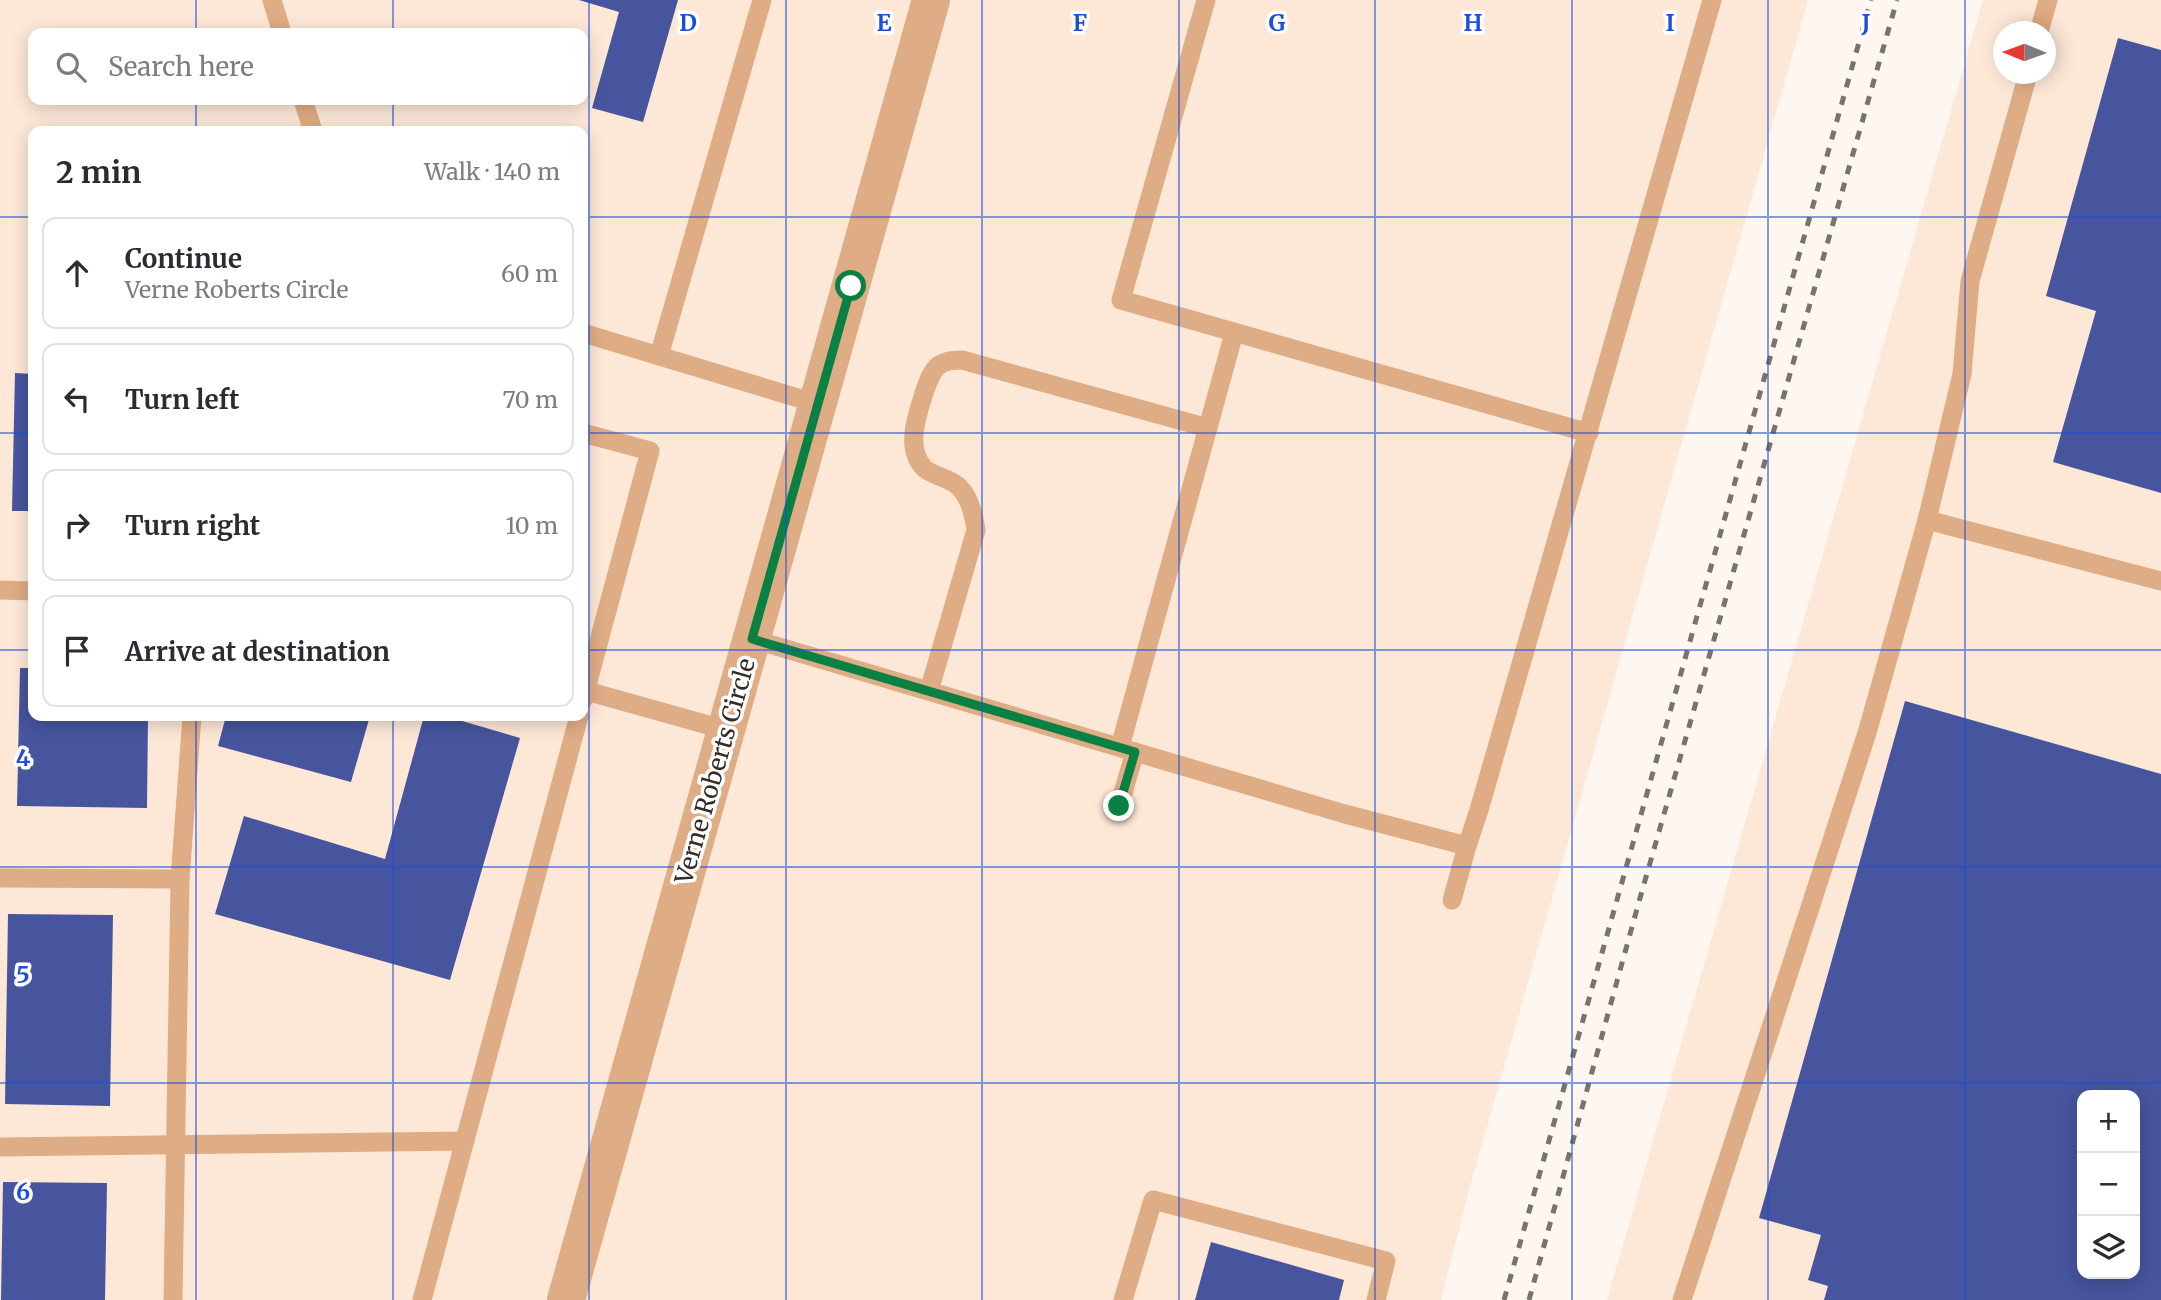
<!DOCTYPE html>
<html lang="en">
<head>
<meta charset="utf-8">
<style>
	body { margin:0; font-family:Merriweather,serif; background:#f2f2f3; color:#2b2b33 }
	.controls { position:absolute; right:21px; bottom:21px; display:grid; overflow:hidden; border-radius:14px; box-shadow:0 4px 18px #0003 }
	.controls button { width:63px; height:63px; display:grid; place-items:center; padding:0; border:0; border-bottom:2px solid #e1e1e2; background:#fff; color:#2b2b33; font:35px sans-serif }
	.compass { position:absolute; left:1993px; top:21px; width:63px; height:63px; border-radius:50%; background:#fff; box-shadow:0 4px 18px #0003; rotate:271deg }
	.stop { position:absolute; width:21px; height:21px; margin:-16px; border:5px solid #0b8043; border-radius:50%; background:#fff }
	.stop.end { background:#0b8043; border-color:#fff; box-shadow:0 2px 7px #0008 }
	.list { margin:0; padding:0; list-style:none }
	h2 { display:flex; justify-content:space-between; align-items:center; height:91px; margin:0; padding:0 28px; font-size:30px }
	h2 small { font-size:23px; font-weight:400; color:#7c7c81 }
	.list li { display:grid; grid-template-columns:46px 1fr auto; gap:21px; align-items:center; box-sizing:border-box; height:112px; margin:0 14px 14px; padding:0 14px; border:2px solid #e1e1e2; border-radius:14px }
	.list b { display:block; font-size:26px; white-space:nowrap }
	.list p { margin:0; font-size:23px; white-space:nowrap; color:#7c7c81 }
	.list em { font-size:23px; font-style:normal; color:#7c7c81 }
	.icon { flex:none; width:38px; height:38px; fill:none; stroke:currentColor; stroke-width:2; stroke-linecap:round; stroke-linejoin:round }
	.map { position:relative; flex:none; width:2161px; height:1300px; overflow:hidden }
	.search { position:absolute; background:#fff; box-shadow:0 4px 18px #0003; left:28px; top:28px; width:560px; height:77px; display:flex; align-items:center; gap:18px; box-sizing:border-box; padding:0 24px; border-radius:14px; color:#7c7c81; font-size:26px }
	.panel { position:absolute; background:#fff; box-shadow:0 4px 18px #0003; left:28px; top:126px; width:560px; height:595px; border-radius:14px }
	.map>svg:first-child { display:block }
	.built { fill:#fde8d8; fill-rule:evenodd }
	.building { fill:#46559d; fill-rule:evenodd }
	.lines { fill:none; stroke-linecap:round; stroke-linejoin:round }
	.lane { stroke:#dfad85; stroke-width:19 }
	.street { stroke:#dfad85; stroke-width:38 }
	.rail { stroke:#7a736d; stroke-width:5; stroke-dasharray:9 9; stroke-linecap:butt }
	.route { stroke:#0b8043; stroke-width:9 }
	.grid { fill:none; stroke:#1d4ed8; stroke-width:2; stroke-opacity:0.55 }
	.labels { text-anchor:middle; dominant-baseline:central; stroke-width:7; stroke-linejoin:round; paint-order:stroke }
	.street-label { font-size:24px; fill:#322b26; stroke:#fff }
	.grid-label { font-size:23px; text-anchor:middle; font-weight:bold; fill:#1d4ed8; stroke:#fff; stroke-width:7; stroke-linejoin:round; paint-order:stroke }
</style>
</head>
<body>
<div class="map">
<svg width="2161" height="1300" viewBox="0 0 2161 1300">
	<rect width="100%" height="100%" fill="#fef6f0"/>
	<g class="built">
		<path d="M0,0H1808L1471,1183L1441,1300H0ZM33,33H583V100H33ZM33,131H583V716H33Z"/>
		<path d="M1983,0H2161V1300H1607ZM2004,32H2046V74H2004ZM2082,1095H2135V1274H2082Z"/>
	</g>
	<g class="building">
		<polygon points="579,0 678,0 643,122 592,108 619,12"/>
		<polygon points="2118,38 2161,50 2161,493 2053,462 2096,311 2046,296"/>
		<polygon points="15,373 33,374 33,511 12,511"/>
		<polygon points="20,668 33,668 33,716 148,716 147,808 17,806"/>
		<path d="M1905,701L2161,774V1300H1824L1828,1286L1808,1280L1821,1235L1759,1218ZM2082,1095H2135V1274H2082Z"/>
		<polygon points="226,716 370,716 351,782 218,746"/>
		<polygon points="424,716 445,716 520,738 450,980 215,914 244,816 385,859"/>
		<polygon points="8,914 113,915 110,1106 5,1104"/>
		<polygon points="3,1182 107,1183 105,1300 1,1300"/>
		<polygon points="1211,1242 1344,1280 1339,1300 1195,1300"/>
	</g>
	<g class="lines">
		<g class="lane">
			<polyline points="272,0 282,33"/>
			<polyline points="1206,0 1121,300 1589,433"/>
			<polyline points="2039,32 2048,0"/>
			<polyline points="303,100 313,131"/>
			<polyline points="583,333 818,404"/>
			<polyline points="659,356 762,0"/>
			<polyline points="583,433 650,451 583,700"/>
			<polyline points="1927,520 2161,581"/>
			<polyline points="0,590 33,591"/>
			<polyline points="752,639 1345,814 1467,846 1479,810 1712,0"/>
			<polyline points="583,690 726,730"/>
			<path d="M929,691L976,530C974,515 970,497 958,486C949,478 933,476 924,468C904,447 918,413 925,390C933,368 937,360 962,360L1208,428"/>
			<polyline points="1120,747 1234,333"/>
			<polyline points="1119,806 1135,752"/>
			<polyline points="0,878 180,879"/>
			<polyline points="1452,900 1467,846"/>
			<polyline points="0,1147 464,1141"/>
			<polyline points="173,1300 180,879 192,716"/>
			<polyline points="422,1300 579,716"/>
			<polyline points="1123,1300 1153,1200 1386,1261 1376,1300"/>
			<polyline points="1682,1300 1867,733 1927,520 1962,374 1970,281 2028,74"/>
		</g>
		<polyline class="street" points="566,1300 931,0"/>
		<g class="rail">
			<polyline points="1504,1300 1871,0"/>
			<polyline points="1529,1300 1640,898 1897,0"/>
		</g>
	</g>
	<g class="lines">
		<polyline class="route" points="851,286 752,639 1135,752 1119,806"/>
	</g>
	<path class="grid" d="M196,0V33M393,0V33M589,0V1300M786,0V1300M982,0V1300M1179,0V1300M1375,0V1300M1572,0V1300M1768,0V1300M1965,0V1300M196,100V131M393,100V131M0,217H33M583,217H2161M0,433H33M583,433H2161M0,650H33M583,650H2161M196,716V1300M393,716V1300M0,867H2161M0,1083H2161"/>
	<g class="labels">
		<g class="street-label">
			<text transform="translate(715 771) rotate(-74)">Verne Roberts Circle</text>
		</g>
	</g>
	<g class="grid-label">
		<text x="688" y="31">D</text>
		<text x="884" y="31">E</text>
		<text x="1080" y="31">F</text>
		<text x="1277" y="31">G</text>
		<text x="1473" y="31">H</text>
		<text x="1670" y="31">I</text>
		<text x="1866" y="31">J</text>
		<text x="23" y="766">4</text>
		<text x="23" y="983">5</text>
		<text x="23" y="1200">6</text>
	</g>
</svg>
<div class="controls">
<button>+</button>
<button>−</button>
<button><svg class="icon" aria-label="layers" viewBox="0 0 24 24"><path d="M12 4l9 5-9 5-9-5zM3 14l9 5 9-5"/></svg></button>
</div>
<svg class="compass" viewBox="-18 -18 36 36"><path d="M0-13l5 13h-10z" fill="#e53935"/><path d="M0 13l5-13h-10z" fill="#7c7c81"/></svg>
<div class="stop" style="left:851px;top:286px"></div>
<div class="stop end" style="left:1119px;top:806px"></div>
<div class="search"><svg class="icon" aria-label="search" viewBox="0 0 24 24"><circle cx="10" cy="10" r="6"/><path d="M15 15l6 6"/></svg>Search here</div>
<section class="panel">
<h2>2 min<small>Walk · 140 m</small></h2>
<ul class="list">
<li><svg class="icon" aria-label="ahead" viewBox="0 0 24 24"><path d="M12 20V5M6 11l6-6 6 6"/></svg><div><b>Continue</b><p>Verne Roberts Circle</p></div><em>60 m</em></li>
<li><svg class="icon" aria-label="left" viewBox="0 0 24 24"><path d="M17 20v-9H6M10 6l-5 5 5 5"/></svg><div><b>Turn left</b></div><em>70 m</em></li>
<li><svg class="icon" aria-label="right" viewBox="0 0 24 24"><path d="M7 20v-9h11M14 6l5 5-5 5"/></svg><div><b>Turn right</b></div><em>10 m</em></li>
<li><svg class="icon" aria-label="arrive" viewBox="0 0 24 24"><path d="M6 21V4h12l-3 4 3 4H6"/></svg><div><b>Arrive at destination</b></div></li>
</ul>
</section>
</div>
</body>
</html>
